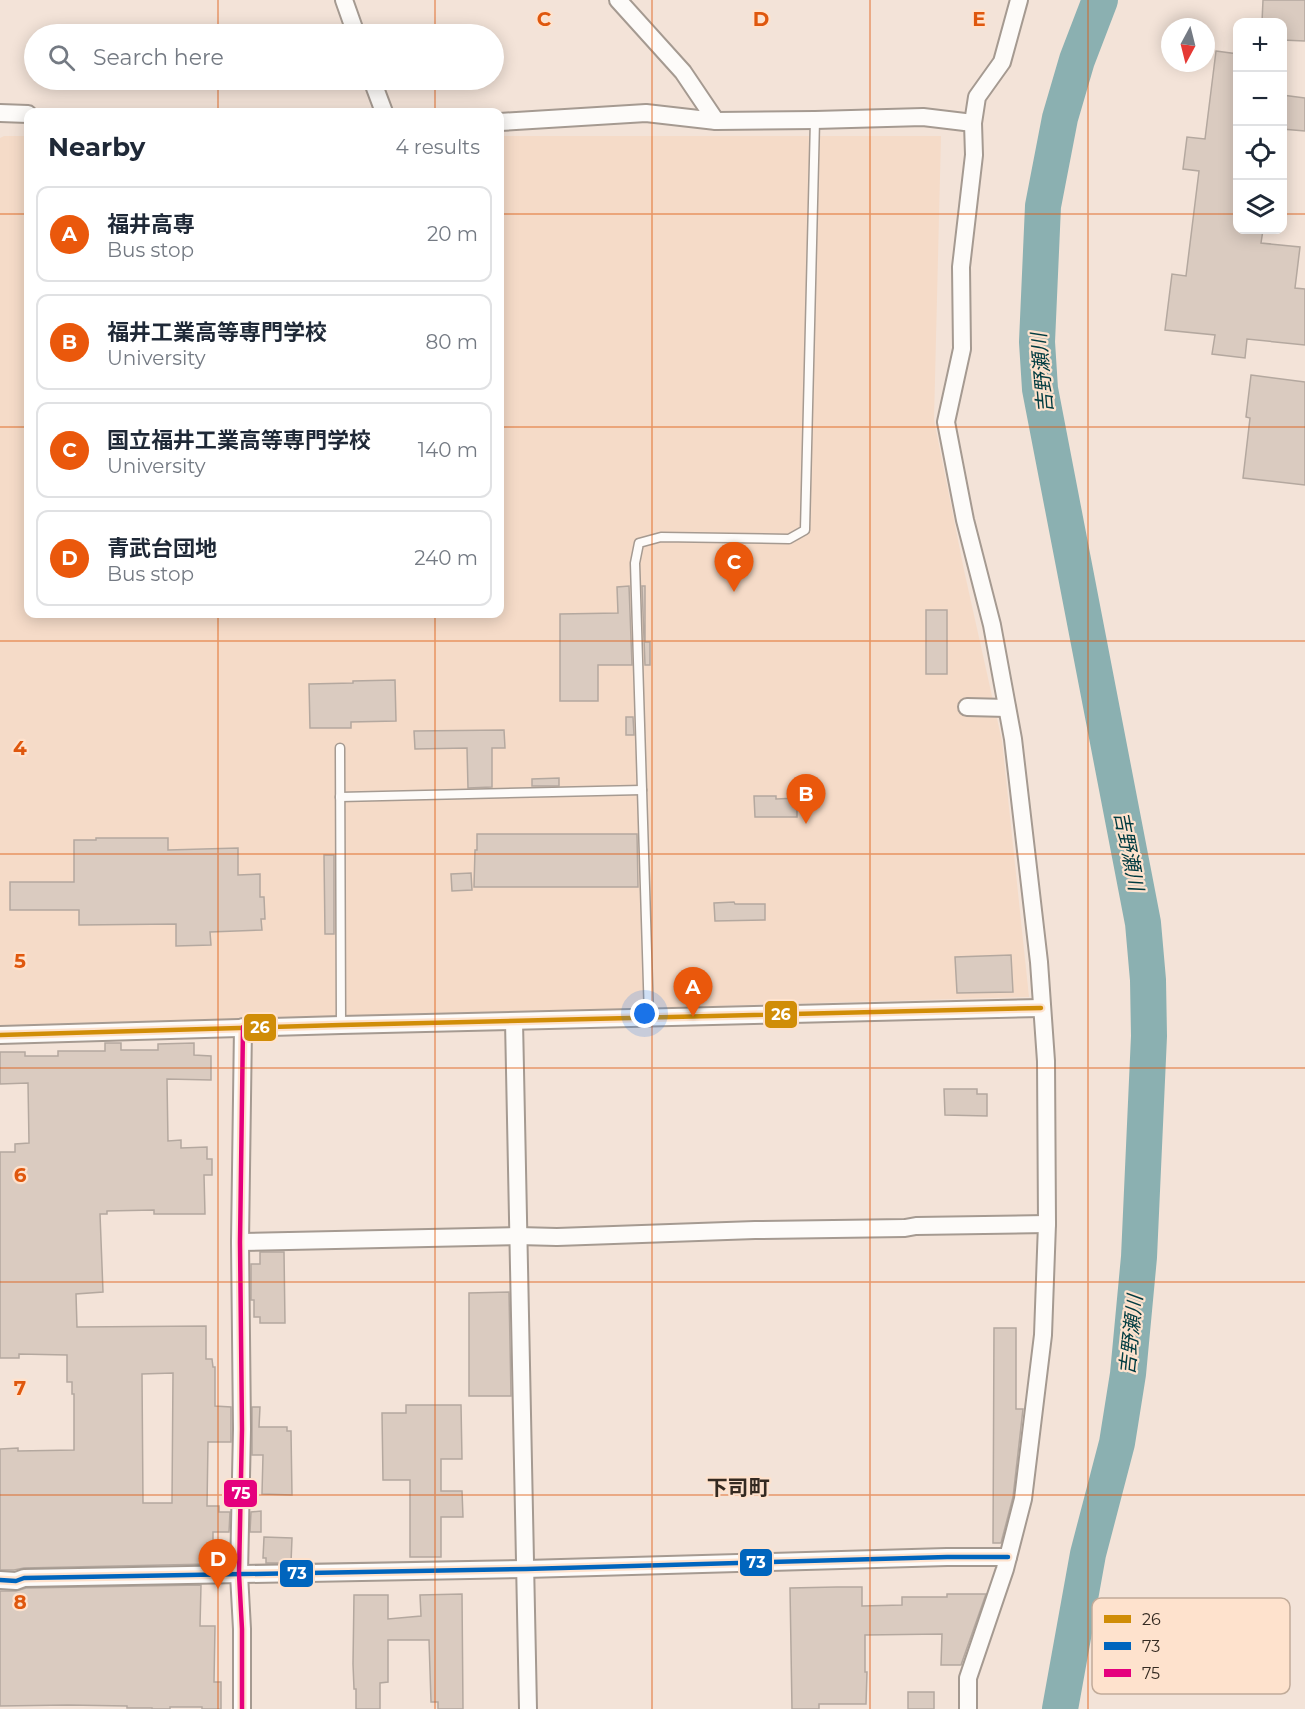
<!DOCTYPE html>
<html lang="en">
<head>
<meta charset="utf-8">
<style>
	body { margin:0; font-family:Montserrat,"Noto Sans JP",sans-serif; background:#f6f6f7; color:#1f2937 }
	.controls { position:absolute; right:18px; top:18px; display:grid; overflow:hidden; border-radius:12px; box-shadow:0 3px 15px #0003 }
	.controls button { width:54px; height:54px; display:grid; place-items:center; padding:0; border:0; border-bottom:2px solid #e0e1e3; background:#fff; color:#1f2937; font:30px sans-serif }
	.compass { position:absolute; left:1161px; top:18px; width:54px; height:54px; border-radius:50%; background:#fff; box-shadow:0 3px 15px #0003; rotate:187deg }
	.you { position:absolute; left:645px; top:1014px; width:21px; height:21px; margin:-15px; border:4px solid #fff; border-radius:50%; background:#1a73e8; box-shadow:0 0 0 9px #1a73e833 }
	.badge { display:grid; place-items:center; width:39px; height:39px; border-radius:50%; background:#ea580c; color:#fff; font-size:20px; font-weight:700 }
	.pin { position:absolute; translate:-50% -50px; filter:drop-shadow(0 2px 3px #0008) }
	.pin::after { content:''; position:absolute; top:32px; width:21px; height:18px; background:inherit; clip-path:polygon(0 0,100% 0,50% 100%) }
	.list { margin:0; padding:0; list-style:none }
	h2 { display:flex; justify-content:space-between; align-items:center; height:78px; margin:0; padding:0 24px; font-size:26px }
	h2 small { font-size:20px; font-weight:400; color:#747a83 }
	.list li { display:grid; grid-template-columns:39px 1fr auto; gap:18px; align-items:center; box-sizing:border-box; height:96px; margin:0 12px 12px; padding:0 12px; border:2px solid #e0e1e3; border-radius:12px }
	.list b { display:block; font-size:22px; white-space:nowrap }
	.list p { margin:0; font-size:20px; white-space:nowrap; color:#747a83 }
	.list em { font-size:20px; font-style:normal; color:#747a83 }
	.icon { flex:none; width:33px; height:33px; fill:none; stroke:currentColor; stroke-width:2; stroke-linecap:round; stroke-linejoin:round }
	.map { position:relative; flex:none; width:1305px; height:1709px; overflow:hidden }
	.search { position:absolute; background:#fff; box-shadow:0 3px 15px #0003; left:24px; top:24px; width:480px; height:66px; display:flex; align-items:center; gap:15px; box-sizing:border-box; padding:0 21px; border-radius:33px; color:#747a83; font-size:22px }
	.panel { position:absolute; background:#fff; box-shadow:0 3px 15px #0003; left:24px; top:108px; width:480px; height:510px; border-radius:12px }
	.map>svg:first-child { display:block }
	.built { fill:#f5dbc8 }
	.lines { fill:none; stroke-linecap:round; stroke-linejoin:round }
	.river { stroke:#8bb0b1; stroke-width:36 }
	.building { fill:#dacbc0; stroke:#b4a89f; stroke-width:1.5; fill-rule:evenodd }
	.lane-casing { stroke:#a59a91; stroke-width:11 }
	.street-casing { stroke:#a59a91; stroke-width:20 }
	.lane { stroke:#fdfbf9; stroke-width:8 }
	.street { stroke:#fdfbf9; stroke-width:16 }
	.bus-1-casing { stroke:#fee2cd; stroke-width:9 }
	.bus-2-casing { stroke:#fee2cd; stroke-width:9 }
	.bus-3-casing { stroke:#fee2cd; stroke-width:9 }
	.bus-1 { stroke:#d08d07; stroke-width:4.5 }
	.bus-2 { stroke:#0065bd; stroke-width:4.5 }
	.bus-3 { stroke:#e5007d; stroke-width:4.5 }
	.grid { fill:none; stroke:#df570d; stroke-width:1.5; stroke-opacity:0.55 }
	.labels { text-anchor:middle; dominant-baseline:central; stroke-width:4.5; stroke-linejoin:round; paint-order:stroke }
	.water-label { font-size:20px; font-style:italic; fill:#003b40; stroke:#fee2cd }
	.quarter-label { font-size:21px; font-weight:bold; fill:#342a21; stroke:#fee2cd }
	.key { fill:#fee2cd; stroke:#c1ab99; stroke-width:1.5 }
	.key-label { font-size:16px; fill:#342a21 }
	.grid-label { font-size:20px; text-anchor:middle; font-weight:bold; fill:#df570d; stroke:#fee2cd; stroke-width:4.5; stroke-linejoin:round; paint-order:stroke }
	.line-badge { stroke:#fee2cd; stroke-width:2 }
	.badge-label { font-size:16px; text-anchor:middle; font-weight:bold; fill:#fff }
</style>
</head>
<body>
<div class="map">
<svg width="1305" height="1709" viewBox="0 0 1305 1709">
	<rect width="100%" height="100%" fill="#f3e3d8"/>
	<polygon class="built" points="4,136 28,136 28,614 500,614 500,136 941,136 934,420 964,570 1002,741 1029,997 0,1026 0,138"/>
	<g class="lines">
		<polyline class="river" points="1060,1709 1088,1554 1117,1443 1128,1374 1139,1257 1149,1036 1148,980 1143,923 1040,389 1037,342 1043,206 1060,118 1077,60 1100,0"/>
	</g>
	<g class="building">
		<polygon points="1263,0 1305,0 1305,41 1282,40 1282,22 1262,22"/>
		<polygon points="1216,51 1238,54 1238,230 1263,230 1261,243 1300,247 1295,288 1305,289 1305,345 1247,339 1245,358 1212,354 1215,335 1165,330 1172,274 1186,276 1199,171 1183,169 1187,137 1205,139"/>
		<polygon points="1282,95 1305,98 1305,131 1282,129"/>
		<polygon points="1251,375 1305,382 1305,485 1243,478 1250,418 1246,417"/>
		<polygon points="629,586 632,665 598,665 598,701 560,701 560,614 618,613 617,587"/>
		<polygon points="642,586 645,586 645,642 650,642 650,665 645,665"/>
		<rect x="926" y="610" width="21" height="64"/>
		<polygon points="395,680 396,721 351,722 351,728 310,728 309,684 353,683 353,681"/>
		<polygon points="626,717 633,717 634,735 626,735"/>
		<polygon points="504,730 505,748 492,748 492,787 468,788 467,748 415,749 414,731"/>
		<polygon points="559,778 559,786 532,786 532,779"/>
		<polygon points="754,796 776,796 776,799 797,798 797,817 755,817"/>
		<polygon points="477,834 637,834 638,887 474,887 475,850 477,850"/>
		<polygon points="96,838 168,838 168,850 238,848 238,875 260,874 260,897 264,897 265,919 261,919 262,930 210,932 211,945 176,946 176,924 79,925 79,910 10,910 10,882 74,882 74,840 96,840"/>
		<polygon points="324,855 334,855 334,934 325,934"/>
		<polygon points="471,873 472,890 452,891 451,874"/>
		<polygon points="734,902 735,904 765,904 765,920 715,921 714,903"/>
		<polygon points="1011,955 1013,992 957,993 955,957"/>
		<path d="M105,1043H121V1050H158V1044L194,1043V1055L211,1056V1080L167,1079L168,1141L181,1140V1148L207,1147V1159H212V1175H204L205,1214H154V1210L107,1211V1214H100L103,1292L76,1294L77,1327L206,1326V1359H212L213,1367H215V1406L231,1407V1442H208L207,1506H219V1512H230L229,1532H213V1554H211L210,1564L24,1568L14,1570H0V1449L18,1448V1451L74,1450V1394H72V1382H67V1355L19,1354V1358H0V1152H15V1144L29,1143L28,1083L0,1084V1052H25V1056H58V1051H105ZM173,1373L172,1503H143L142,1374Z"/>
		<polygon points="944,1089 977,1089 977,1094 987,1094 987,1116 945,1115"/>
		<polygon points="260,1252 284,1252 285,1323 260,1323 260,1317 254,1317 254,1300 251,1300 251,1264 260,1264"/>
		<polygon points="509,1292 511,1396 469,1396 469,1293"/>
		<polygon points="994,1328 1016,1328 1016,1409 1023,1409 1013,1497 1001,1543 993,1543"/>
		<polygon points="406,1405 461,1405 462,1459 441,1459 441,1491 462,1491 463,1517 441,1517 441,1557 410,1557 410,1480 383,1480 382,1413 406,1413"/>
		<polygon points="252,1407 260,1407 259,1427 287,1427 287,1431 291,1431 292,1495 262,1494 263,1455 252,1455"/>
		<polygon points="261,1511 261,1532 250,1532 251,1512"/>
		<polygon points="264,1537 292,1538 291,1563 266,1563 266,1558 263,1558"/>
		<polygon points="201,1585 200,1626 215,1626 214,1682 221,1682 221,1709 202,1709 202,1707 170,1707 170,1709 152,1709 152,1708 127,1708 127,1706 68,1705 0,1706 0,1591 16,1591 26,1588"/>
		<polygon points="837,1587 862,1587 862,1606 902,1605 902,1597 947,1597 947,1594 986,1594 961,1665 941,1665 942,1634 865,1635 865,1672 867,1672 866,1704 819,1704 819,1709 792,1709 790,1588"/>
		<polygon points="462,1594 463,1709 438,1709 438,1702 431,1702 429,1640 388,1640 388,1682 380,1683 380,1709 356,1709 356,1689 354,1689 353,1664 354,1595 388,1595 388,1619 421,1616 420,1595"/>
		<rect x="908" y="1692" width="26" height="17"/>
	</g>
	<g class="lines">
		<g class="lane-casing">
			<g id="lane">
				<polyline points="340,748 341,1025"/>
				<polyline points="340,797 642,790"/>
				<polyline points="649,1017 635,563 639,543 661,537 789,539 805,530 815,120"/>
			</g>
		</g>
		<g class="street-casing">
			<g id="street">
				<polyline points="344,0 356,34"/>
				<polyline points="618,0 683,72 716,121"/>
				<polyline points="372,80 384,112"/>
				<polyline points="0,113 28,114"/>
				<polyline points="500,122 646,113 716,121 815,120 923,117 973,123"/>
				<polyline points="967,707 1007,708"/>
				<polyline points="514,1021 528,1709"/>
				<polyline points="0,1035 341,1025 1041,1008"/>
				<polyline points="240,1242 518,1236 557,1237 755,1230 905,1228 916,1226 1047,1224"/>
				<polyline points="0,1580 16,1581 24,1578 526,1569 947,1557 1008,1557"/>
				<polyline points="242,1709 242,1629 239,1574 242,1429 240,1242 243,1027"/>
				<polyline points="968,1709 968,1678 1005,1569 1023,1499 1043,1335 1047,1224 1046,1061 1039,962 1013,739 992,625 965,520 946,422 962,349 961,267 974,155 973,123 977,97 1002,62 1019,0"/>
			</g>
		</g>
		<use href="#lane" class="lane"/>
		<use href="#street" class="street"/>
		<g class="bus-1-casing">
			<polyline id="bus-1" points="0,1035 341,1025 1041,1008"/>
		</g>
		<g class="bus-2-casing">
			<polyline id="bus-2" points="0,1580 16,1581 24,1578 526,1569 947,1557 1008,1557"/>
		</g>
		<g class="bus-3-casing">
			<polyline id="bus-3" points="242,1709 242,1629 239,1574 242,1429 240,1242 243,1027"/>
		</g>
		<use href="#bus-1" class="bus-1"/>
		<use href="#bus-2" class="bus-2"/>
		<use href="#bus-3" class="bus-3"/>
	</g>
	<path class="grid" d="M218,0V34M435,0V34M652,0V1709M870,0V1709M1088,0V1709M218,80V112M435,80V112M0,214H28M500,214H1238M1282,214H1305M0,427H28M500,427H1305M218,614V1709M435,614V1709M0,641H1305M0,854H1305M0,1068H1305M0,1282H1305M0,1495H1305"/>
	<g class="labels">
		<g class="water-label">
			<text transform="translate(1042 373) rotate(-95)">吉野瀬川</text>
			<text transform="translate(1129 851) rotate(79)">吉野瀬川</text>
			<text transform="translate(1131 1335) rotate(-84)">吉野瀬川</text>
		</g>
		<g class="quarter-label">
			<text x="738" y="1487">下司町</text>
		</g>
	</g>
	<rect x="1092" y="1598" width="198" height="96" rx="9" class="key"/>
	<rect x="1104" y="1615" width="27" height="8" fill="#d08d07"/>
	<rect x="1104" y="1642" width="27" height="8" fill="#0065bd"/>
	<rect x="1104" y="1669" width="27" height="8" fill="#e5007d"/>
	<g class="key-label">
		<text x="1142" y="1625">26</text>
		<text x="1142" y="1652">73</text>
		<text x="1142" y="1679">75</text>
	</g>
	<g class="grid-label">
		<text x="544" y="26">C</text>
		<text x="761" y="26">D</text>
		<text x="979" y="26">E</text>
		<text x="20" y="755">4</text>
		<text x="20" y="968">5</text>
		<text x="20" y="1182">6</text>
		<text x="20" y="1395">7</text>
		<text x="20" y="1609">8</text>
	</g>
	<g class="line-badge">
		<rect x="764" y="1000" width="34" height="29" rx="6" fill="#d08d07"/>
		<rect x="243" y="1013" width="34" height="29" rx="6" fill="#d08d07"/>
		<rect x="223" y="1479" width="35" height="29" rx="6" fill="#e5007d"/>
		<rect x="739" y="1548" width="34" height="29" rx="6" fill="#0065bd"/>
		<rect x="279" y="1559" width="35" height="29" rx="6" fill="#0065bd"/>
	</g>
	<g class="badge-label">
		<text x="781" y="1020">26</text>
		<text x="260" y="1033">26</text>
		<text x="241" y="1499">75</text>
		<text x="756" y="1568">73</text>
		<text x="297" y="1579">73</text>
	</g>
</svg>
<div class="controls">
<button>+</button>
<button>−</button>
<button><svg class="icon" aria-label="locate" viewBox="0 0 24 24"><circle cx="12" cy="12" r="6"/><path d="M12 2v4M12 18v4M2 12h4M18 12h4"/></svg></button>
<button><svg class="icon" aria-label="layers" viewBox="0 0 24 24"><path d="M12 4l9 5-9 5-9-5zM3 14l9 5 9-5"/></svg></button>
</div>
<svg class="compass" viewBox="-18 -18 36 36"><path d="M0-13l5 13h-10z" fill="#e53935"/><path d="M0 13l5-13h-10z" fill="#747a83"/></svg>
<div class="you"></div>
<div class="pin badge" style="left:693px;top:1017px">A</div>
<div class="pin badge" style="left:806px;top:824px">B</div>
<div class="pin badge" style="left:734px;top:592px">C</div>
<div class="pin badge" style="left:218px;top:1589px">D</div>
<div class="search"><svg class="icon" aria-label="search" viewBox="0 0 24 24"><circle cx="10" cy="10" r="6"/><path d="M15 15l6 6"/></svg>Search here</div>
<section class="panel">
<h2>Nearby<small>4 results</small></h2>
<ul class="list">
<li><span class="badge">A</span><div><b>福井高専</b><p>Bus stop</p></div><em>20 m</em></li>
<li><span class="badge">B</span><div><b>福井工業高等専門学校</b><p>University</p></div><em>80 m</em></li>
<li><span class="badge">C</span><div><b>国立福井工業高等専門学校</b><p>University</p></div><em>140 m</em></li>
<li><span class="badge">D</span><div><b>青武台団地</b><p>Bus stop</p></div><em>240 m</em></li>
</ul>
</section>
</div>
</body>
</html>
